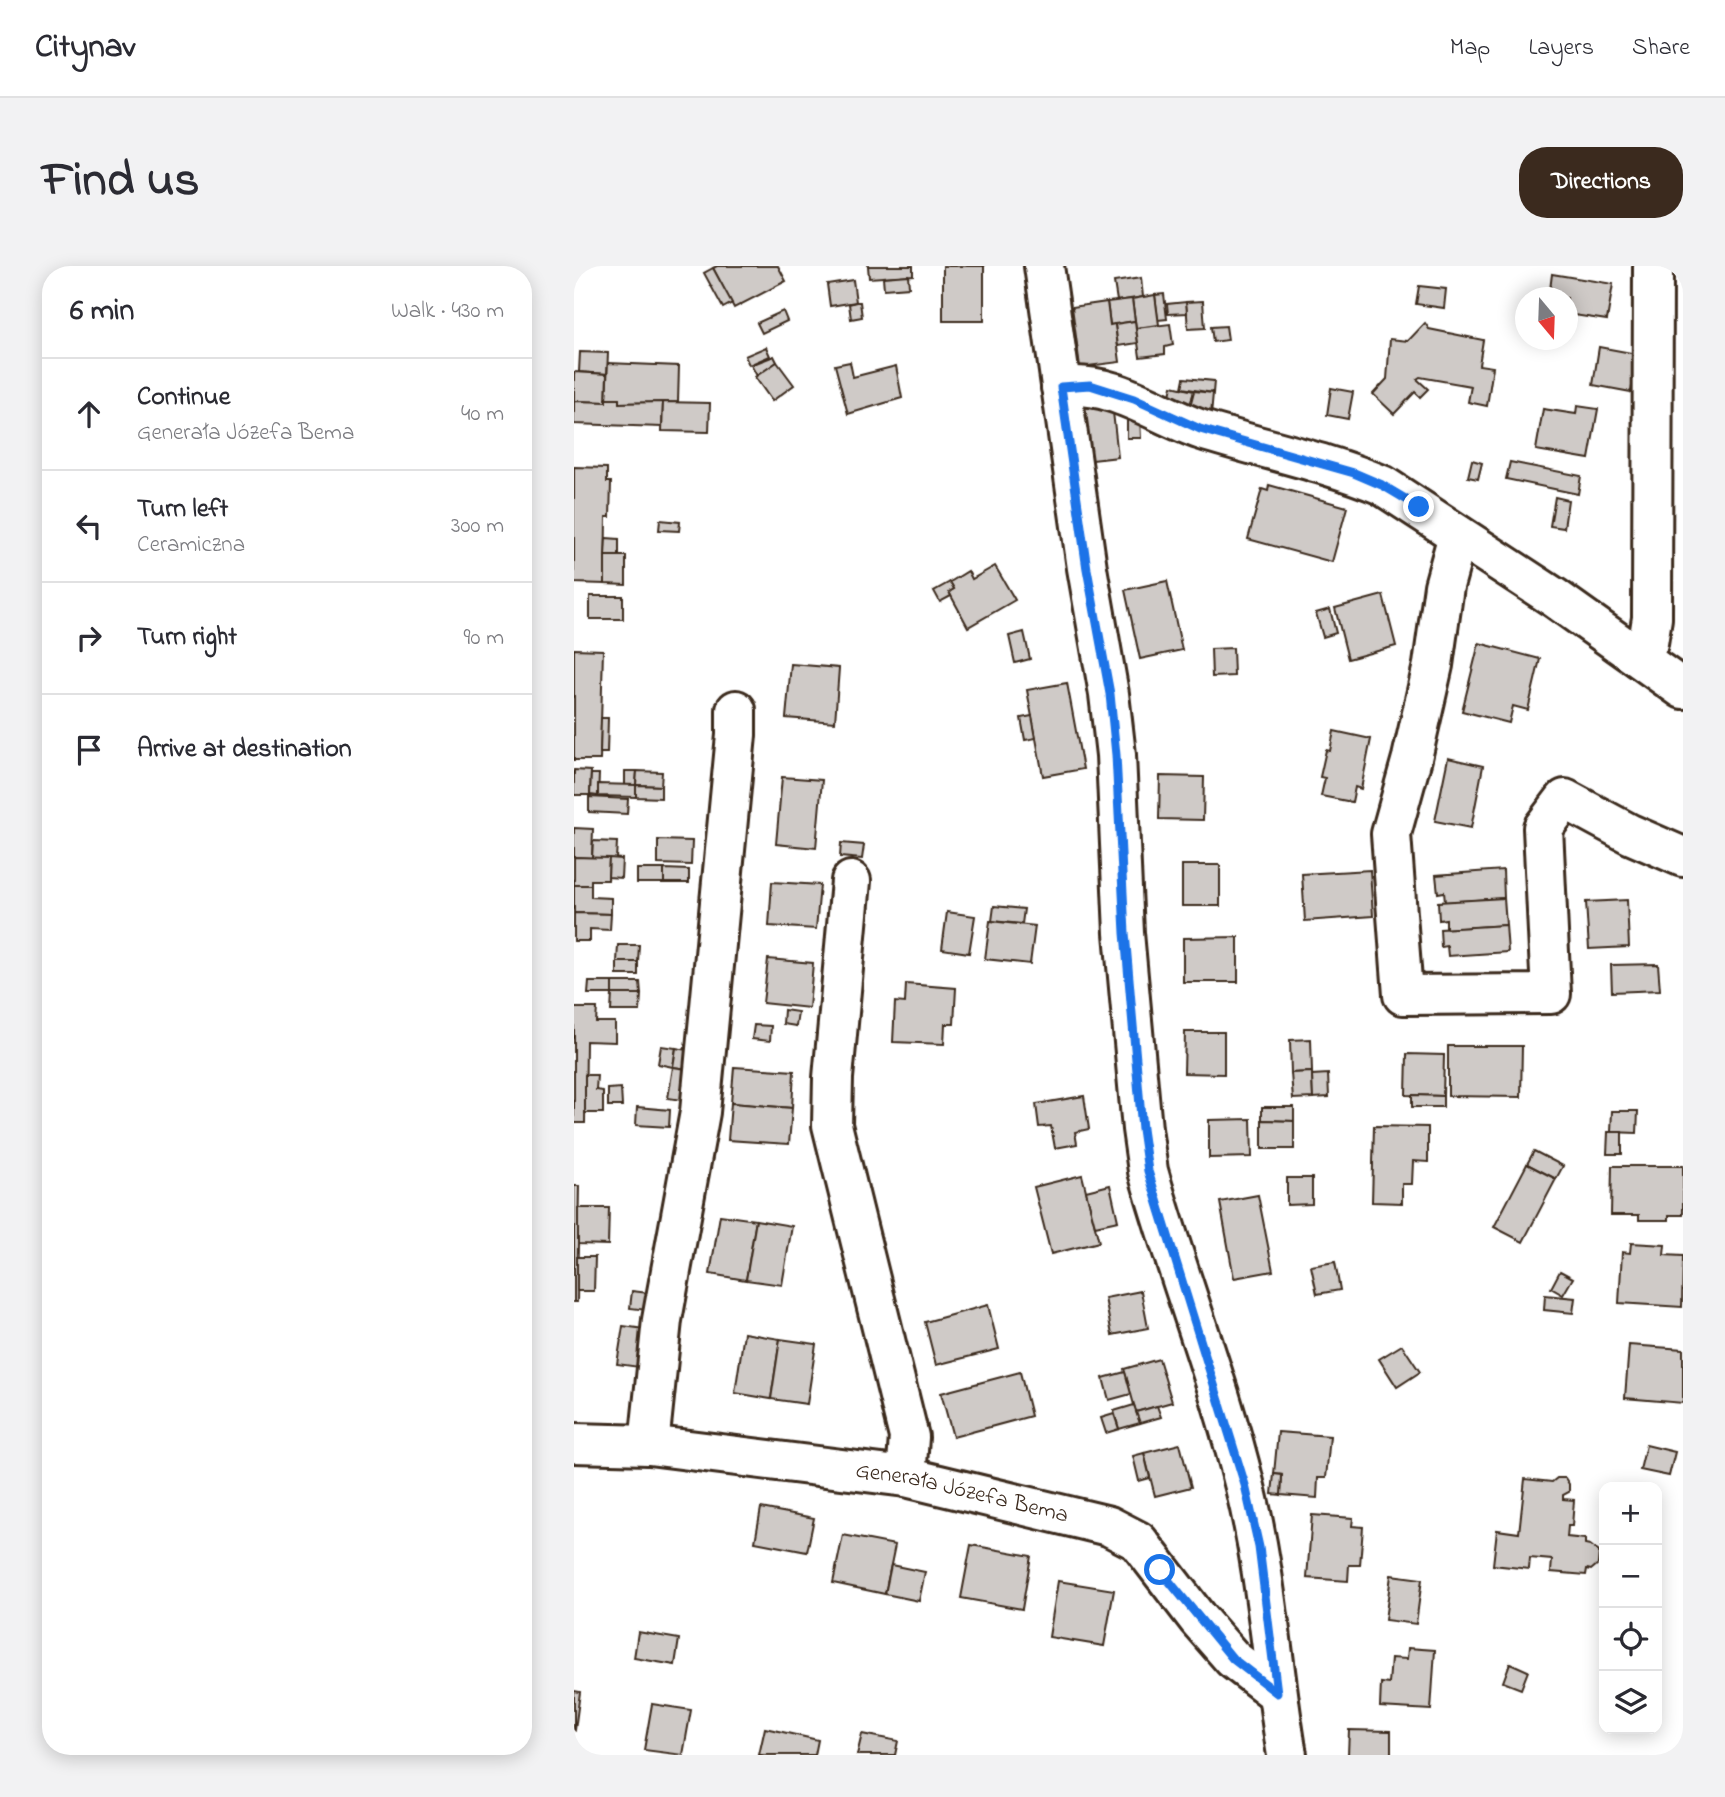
<!DOCTYPE html>
<html lang="en">
<head>
<meta charset="utf-8">
<style>
	body { margin:0; font-family:"Indie Flower",sans-serif; background:#f2f2f3; color:#2b2b33 }
	.controls { position:absolute; right:21px; bottom:21px; display:grid; overflow:hidden; border-radius:14px; box-shadow:0 4px 18px #0003 }
	.controls button { width:63px; height:63px; display:grid; place-items:center; padding:0; border:0; border-bottom:2px solid #e1e1e2; background:#fff; color:#2b2b33; font:35px sans-serif }
	.compass { position:absolute; left:941px; top:21px; width:63px; height:63px; border-radius:50%; background:#fff; box-shadow:0 4px 18px #0003; rotate:161deg }
	.stop { position:absolute; width:21px; height:21px; margin:-16px; border:5px solid #1a73e8; border-radius:50%; background:#fff }
	.stop.end { background:#1a73e8; border-color:#fff; box-shadow:0 2px 7px #0008 }
	.list { margin:0; padding:0; list-style:none }
	h2 { display:flex; justify-content:space-between; align-items:center; height:91px; margin:0; padding:0 28px; font-size:30px }
	h2 small { font-size:23px; font-weight:400; color:#7c7c81 }
	.list li { display:grid; grid-template-columns:46px 1fr auto; gap:21px; align-items:center; box-sizing:border-box; height:112px; padding:0 28px; border-top:2px solid #e1e1e2 }
	.list b { display:block; font-size:26px; white-space:nowrap }
	.list p { margin:0; font-size:23px; white-space:nowrap; color:#7c7c81 }
	.list em { font-size:23px; font-style:normal; color:#7c7c81 }
	.icon { flex:none; width:38px; height:38px; fill:none; stroke:currentColor; stroke-width:2; stroke-linecap:round; stroke-linejoin:round }
	.map { position:relative; flex:none; width:1109px; height:1489px; overflow:hidden; border-radius:28px }
	header { display:flex; align-items:center; gap:42px; box-sizing:border-box; height:98px; padding:0 35px; background:#fff; border-bottom:2px solid #e1e1e2 }
	header strong { font-size:33px }
	nav { display:flex; gap:38px; margin-inline-start:auto; font-size:24px }
	.intro { display:flex; align-items:center; justify-content:space-between; box-sizing:border-box; height:168px; padding:0 42px }
	h1 { margin:0; font-size:49px }
	.button { padding:18px 32px; border-radius:28px; background:#3b2a1e; color:#fff; font-size:24px; font-weight:700 }
	main { display:flex; gap:42px; padding:0 42px }
	aside { flex:1; background:#fff; border-radius:28px; box-shadow:0 4px 18px #0003 }
	.map>svg:first-child { display:block }
	.building { fill:#cfcac7; stroke:#3b2a1e; stroke-width:2 }
	.lines { fill:none; stroke-linecap:round; stroke-linejoin:round }
	.minor-casing { stroke:#3b2a1e; stroke-width:44 }
	.minor { stroke:#fff; stroke-width:38 }
	.route { stroke:#1a73e8; stroke-width:9 }
	.labels { text-anchor:middle; dominant-baseline:central; stroke-width:5; stroke-linejoin:round; paint-order:stroke }
	.street-label { font-size:23px; fill:#3b2a1e; stroke:#fff }
</style>
</head>
<body>
<header>
<strong>Citynav</strong>
<nav><a>Map</a><a>Layers</a><a>Share</a></nav>
</header>
<div class="intro"><h1>Find us</h1><a class="button">Directions</a></div>
<main>
<aside>
<h2>6 min<small>Walk · 430 m</small></h2>
<ul class="list">
<li><svg class="icon" aria-label="ahead" viewBox="0 0 24 24"><path d="M12 20V5M6 11l6-6 6 6"/></svg><div><b>Continue</b><p>Generała Józefa Bema</p></div><em>40 m</em></li>
<li><svg class="icon" aria-label="left" viewBox="0 0 24 24"><path d="M17 20v-9H6M10 6l-5 5 5 5"/></svg><div><b>Turn left</b><p>Ceramiczna</p></div><em>300 m</em></li>
<li><svg class="icon" aria-label="right" viewBox="0 0 24 24"><path d="M7 20v-9h11M14 6l5 5-5 5"/></svg><div><b>Turn right</b></div><em>90 m</em></li>
<li><svg class="icon" aria-label="arrive" viewBox="0 0 24 24"><path d="M6 21V4h12l-3 4 3 4H6"/></svg><div><b>Arrive at destination</b></div></li>
</ul>
</aside>
<div class="map">
<svg width="1109" height="1489" viewBox="0 0 1109 1489">
	<rect width="100%" height="100%" fill="#fff"/>
	<filter id="ink" filterUnits="userSpaceOnUse"><feTurbulence type="fractalNoise" baseFrequency=".0143" numOctaves="2"/><feDisplacementMap in="SourceGraphic" scale="14" xChannelSelector="R" yChannelSelector="G"/><feConvolveMatrix kernelMatrix="1 2 1 2 8 2 1 2 1" color-interpolation-filters="sRGB"/></filter>
	<g filter="url(#ink)">
		<g class="building">
			<polygon points="204,0 212,15 160,42 139,2 143,0"/>
			<polygon points="294,0 339,0 339,9 295,12"/>
			<rect x="369" y="0" width="41" height="55"/>
			<polygon points="139,2 158,37 149,42 130,7"/>
			<polygon points="978,8 1039,18 1033,54 993,48 993,32 975,32"/>
			<polygon points="334,9 335,21 310,23 309,11"/>
			<polygon points="567,12 569,31 543,35 540,16"/>
			<polygon points="279,14 282,36 256,40 253,18"/>
			<polygon points="845,20 872,23 870,42 842,38"/>
			<polygon points="590,28 593,53 584,54 581,29"/>
			<polygon points="581,29 585,59 562,62 558,33"/>
			<polygon points="558,33 561,55 536,59 533,36"/>
			<polygon points="629,35 631,62 614,63 612,36"/>
			<polygon points="282,36 286,36 288,51 277,53 275,38"/>
			<polygon points="533,36 536,59 541,58 546,96 506,101 498,41"/>
			<polygon points="612,36 613,47 594,48 593,38"/>
			<polygon points="209,45 213,55 188,67 183,57"/>
			<polygon points="561,55 564,77 544,80 541,58"/>
			<polygon points="851,57 855,63 909,74 905,99 919,101 913,140 894,136 897,120 846,111 843,113 854,123 846,131 841,126 820,148 799,128 813,113 816,73 834,75"/>
			<polygon points="596,58 599,79 591,81 591,88 566,91 562,62"/>
			<polygon points="652,60 654,74 639,76 637,61"/>
			<polygon points="192,81 196,90 175,99 171,90"/>
			<polygon points="1025,81 1063,88 1057,126 1019,119"/>
			<polygon points="6,86 34,87 33,108 5,106"/>
			<polygon points="200,90 203,96 183,110 177,99"/>
			<polygon points="203,96 220,119 198,135 181,111"/>
			<polygon points="276,96 279,111 322,100 328,132 274,148 261,99"/>
			<polygon points="34,97 105,100 104,136 45,137 45,133 32,133"/>
			<polygon points="0,106 33,108 32,136 0,135"/>
			<polygon points="610,112 640,115 639,127 608,122"/>
			<polygon points="598,120 620,125 615,144 594,139"/>
			<polygon points="757,122 779,126 774,153 753,149"/>
			<polygon points="620,125 639,127 637,149 615,144"/>
			<polygon points="32,133 45,133 45,137 89,136 88,161 0,158 0,135 32,136"/>
			<polygon points="89,136 136,137 135,166 88,165"/>
			<polygon points="538,137 544,191 510,195 504,140"/>
			<polygon points="1003,140 1024,143 1015,193 962,184 969,143 1002,148"/>
			<polygon points="553,152 566,152 567,172 553,172"/>
			<polygon points="898,194 908,197 904,213 894,211"/>
			<polygon points="936,196 1007,210 1004,228 932,213"/>
			<polygon points="0,201 33,202 33,216 37,216 36,251 32,251 31,318 0,317"/>
			<polygon points="695,219 773,241 758,296 674,273 688,223 694,225"/>
			<polygon points="981,231 994,234 990,262 976,260"/>
			<polygon points="86,254 106,256 105,265 85,264"/>
			<polygon points="32,272 45,273 45,290 31,290"/>
			<polygon points="31,290 52,290 52,319 31,318"/>
			<polygon points="421,300 441,334 394,361 375,326 380,323 376,316 394,305 398,313"/>
			<polygon points="593,315 608,384 566,393 551,324"/>
			<polygon points="376,316 380,323 375,326 377,330 366,336 360,325"/>
			<polygon points="809,329 822,380 774,393 761,342"/>
			<rect x="16" y="330" width="33" height="23"/>
			<polygon points="756,343 762,367 749,371 742,347"/>
			<polygon points="450,366 456,393 441,397 435,370"/>
			<polygon points="905,377 966,393 954,444 939,440 935,457 888,445"/>
			<polygon points="659,382 660,410 638,411 637,383"/>
			<polygon points="0,383 29,384 26,494 0,494"/>
			<polygon points="217,398 265,402 261,456 212,452"/>
			<polygon points="493,417 509,503 469,510 453,424"/>
			<polygon points="458,450 462,472 451,474 447,452"/>
			<polygon points="27,452 34,452 33,487 26,487"/>
			<polygon points="760,465 797,473 787,523 781,521 778,536 747,530 751,512 746,511 752,484 756,485"/>
			<polygon points="874,492 909,500 897,562 861,555"/>
			<polygon points="0,504 17,505 16,529 0,529"/>
			<polygon points="51,505 63,505 62,519 51,519"/>
			<polygon points="63,505 88,506 87,520 62,519"/>
			<polygon points="17,508 25,508 24,530 16,529"/>
			<polygon points="586,510 630,511 629,554 585,553"/>
			<polygon points="208,511 248,514 242,582 202,578"/>
			<polygon points="24,518 62,519 62,531 24,530"/>
			<polygon points="62,519 87,520 87,532 62,531"/>
			<polygon points="15,531 54,533 53,548 15,546"/>
			<polygon points="0,562 19,563 18,592 0,591"/>
			<polygon points="84,574 118,575 117,599 84,598"/>
			<polygon points="19,575 43,576 42,593 18,592"/>
			<polygon points="267,577 290,579 288,593 266,591"/>
			<polygon points="0,591 35,592 34,614 17,614 17,619 0,619"/>
			<polygon points="35,592 48,593 47,612 34,611"/>
			<rect x="608" y="599" width="38" height="41"/>
			<rect x="63" y="603" width="27" height="14"/>
			<polygon points="90,603 115,604 115,617 90,617"/>
			<polygon points="796,604 799,650 731,655 728,608"/>
			<polygon points="929,604 930,632 871,636 870,626 864,627 862,609"/>
			<polygon points="198,616 246,619 242,663 195,660"/>
			<polygon points="0,619 17,619 17,631 37,632 37,648 0,647"/>
			<polygon points="930,632 932,659 872,663 872,653 865,654 864,636"/>
			<polygon points="1053,634 1055,681 1015,683 1012,636"/>
			<polygon points="420,640 450,643 448,658 418,655"/>
			<polygon points="373,646 401,650 395,687 368,683"/>
			<polygon points="0,647 37,648 36,664 16,663 16,675 0,675"/>
			<polygon points="416,655 461,660 456,698 411,693"/>
			<polygon points="932,659 934,686 874,690 873,680 867,681 866,663"/>
			<polygon points="664,671 664,716 609,716 609,672"/>
			<polygon points="44,679 65,679 64,696 43,696"/>
			<polygon points="194,693 239,697 235,742 189,737"/>
			<rect x="43" y="696" width="21" height="13"/>
			<polygon points="1084,698 1086,724 1038,726 1037,699"/>
			<polygon points="15,716 38,716 38,728 14,728"/>
			<polygon points="38,716 66,716 67,728 38,728"/>
			<polygon points="332,718 382,722 380,758 371,758 370,778 319,776 321,736 331,737"/>
			<polygon points="38,728 67,728 66,745 37,745"/>
			<polygon points="0,742 23,742 22,756 41,756 41,776 12,775 11,857 0,857"/>
			<polygon points="210,744 224,746 222,760 209,758"/>
			<polygon points="180,759 197,760 196,775 178,773"/>
			<polygon points="611,766 650,766 650,808 610,807"/>
			<polygon points="737,773 738,806 717,807 716,774"/>
			<polygon points="87,780 102,782 99,801 84,798"/>
			<polygon points="874,780 948,780 947,831 874,830"/>
			<polygon points="102,782 118,785 115,803 99,801"/>
			<polygon points="833,788 870,789 869,830 832,829"/>
			<polygon points="99,801 119,804 114,835 94,832"/>
			<polygon points="160,801 220,805 218,842 157,837"/>
			<polygon points="738,806 739,832 719,833 717,807"/>
			<polygon points="754,808 755,831 739,832 738,809"/>
			<polygon points="11,809 23,809 22,824 29,825 29,847 11,847"/>
			<polygon points="47,822 48,840 34,840 34,823"/>
			<polygon points="838,829 869,830 869,841 838,841"/>
			<polygon points="510,830 515,863 501,866 503,878 481,882 477,860 465,861 462,838"/>
			<polygon points="157,837 218,842 215,878 154,874"/>
			<polygon points="63,841 96,844 95,861 62,859"/>
			<polygon points="688,841 720,841 720,855 688,854"/>
			<polygon points="1038,845 1064,845 1063,867 1037,866"/>
			<polygon points="677,853 678,891 635,892 635,854"/>
			<polygon points="688,854 720,855 720,883 688,883"/>
			<polygon points="800,860 854,861 854,896 839,895 838,918 828,918 828,937 798,936"/>
			<polygon points="1034,866 1048,866 1048,888 1033,888"/>
			<polygon points="960,885 989,900 982,913 953,898"/>
			<polygon points="953,898 982,913 949,976 920,961"/>
			<polygon points="1038,900 1109,900 1109,949 1095,949 1095,954 1065,954 1065,949 1037,949"/>
			<polygon points="508,909 525,976 477,988 460,921"/>
			<polygon points="713,912 738,912 738,938 713,939"/>
			<polygon points="536,919 544,955 521,960 512,925"/>
			<polygon points="0,920 5,920 3,1036 0,1036"/>
			<polygon points="684,929 699,1005 660,1012 646,936"/>
			<polygon points="4,942 35,942 34,979 4,978"/>
			<polygon points="146,949 182,954 172,1014 136,1008"/>
			<polygon points="182,954 218,960 208,1019 172,1014"/>
			<polygon points="1057,977 1091,979 1090,989 1109,990 1108,1041 1045,1037 1048,986 1056,987"/>
			<polygon points="3,991 21,991 20,1025 3,1025"/>
			<polygon points="761,996 766,1024 743,1028 737,1000"/>
			<polygon points="986,1005 999,1012 989,1029 977,1022"/>
			<polygon points="58,1025 83,1028 81,1045 56,1042"/>
			<polygon points="567,1025 574,1062 538,1069 531,1032"/>
			<polygon points="971,1029 1001,1032 999,1047 970,1044"/>
			<polygon points="414,1039 425,1083 362,1099 351,1056"/>
			<polygon points="49,1060 78,1064 72,1102 43,1098"/>
			<polygon points="170,1067 206,1073 197,1133 161,1127"/>
			<polygon points="206,1073 242,1078 233,1138 197,1133"/>
			<polygon points="828,1079 846,1106 823,1121 805,1093"/>
			<polygon points="1055,1079 1109,1083 1109,1137 1051,1132"/>
			<polygon points="585,1093 598,1136 562,1146 550,1103"/>
			<polygon points="446,1106 457,1150 379,1171 367,1127"/>
			<polygon points="551,1106 557,1128 535,1134 529,1112"/>
			<polygon points="560,1139 566,1157 545,1163 540,1145"/>
			<polygon points="583,1140 587,1151 566,1157 562,1146"/>
			<polygon points="540,1148 545,1163 532,1167 527,1152"/>
			<polygon points="704,1166 756,1170 752,1212 744,1212 743,1232 707,1229 708,1209 700,1208"/>
			<polygon points="606,1178 617,1221 581,1230 570,1187"/>
			<polygon points="1072,1179 1101,1186 1095,1210 1066,1204"/>
			<polygon points="570,1187 576,1212 565,1215 559,1190"/>
			<polygon points="700,1208 708,1209 707,1229 698,1228"/>
			<polygon points="983,1212 991,1212 995,1218 995,1226 989,1229 989,1233 1000,1234 998,1260 994,1260 993,1271 1011,1273 1011,1278 1016,1279 1025,1286 1024,1298 1017,1304 1013,1303 1012,1309 977,1306 978,1294 956,1292 955,1303 919,1299 923,1264 945,1267 951,1213 978,1216"/>
			<polygon points="187,1242 240,1252 233,1286 181,1276"/>
			<polygon points="738,1249 779,1252 778,1260 789,1261 786,1299 775,1299 774,1315 733,1312"/>
			<polygon points="269,1269 321,1279 311,1328 259,1317"/>
			<polygon points="397,1279 457,1290 448,1343 387,1332"/>
			<polygon points="317,1299 351,1306 345,1335 311,1328"/>
			<polygon points="817,1309 848,1313 842,1358 811,1354"/>
			<polygon points="484,1315 540,1324 530,1380 475,1371"/>
			<polygon points="64,1366 105,1373 101,1399 60,1392"/>
			<polygon points="834,1382 861,1384 857,1444 806,1441 807,1417 815,1418 817,1392 833,1393"/>
			<polygon points="936,1397 954,1405 947,1423 929,1416"/>
			<polygon points="0,1425 6,1426 1,1464 0,1463"/>
			<polygon points="78,1438 117,1444 109,1489 70,1484"/>
			<polygon points="191,1462 244,1474 241,1489 185,1489"/>
			<polygon points="775,1464 817,1465 817,1489 774,1489"/>
			<polygon points="288,1468 324,1475 321,1489 283,1489"/>
		</g>
		<g class="lines">
			<g class="minor-casing">
				<g id="minor">
					<path d="M470,0L513,302L535,428L542,489L550,667L568,863L574,905C604,1011 645,1114 671,1221C693,1309 698,1400 713,1489"/>
					<path d="M487,121C539,114 581,148 628,164C688,183 750,195 808,219L981,332L1109,423"/>
					<polyline points="884,269 870,320 859,399 838,492 817,568 829,729 977,728 969,562 991,533 1056,568 1109,591"/>
					<polyline points="1066,392 1074,377 1078,352 1079,0"/>
					<polyline points="277,615 259,812 258,859 335,1171 332,1211"/>
					<path id="s1" d="M0,1177L75,1179L332,1211L535,1260L564,1275L624,1353L659,1393L703,1427"/>
					<polyline points="75,1179 88,1054 126,846 162,469 162,444"/>
				</g>
			</g>
			<use href="#minor" class="minor"/>
		</g>
	</g>
	<g class="lines" filter="url(#ink)">
		<polyline class="route" points="586,1304 659,1393 703,1427 685,1281 671,1219 574,905 568,863 551,667 542,489 536,428 513,303 487,121 516,119 560,133 626,163 780,207 808,219 845,241"/>
	</g>
	<g class="labels">
		<g class="street-label">
			<text stroke="none"><textPath href="#s1" startOffset="392">Generała Józefa Bema</textPath></text>
		</g>
	</g>
</svg>
<div class="controls">
<button>+</button>
<button>−</button>
<button><svg class="icon" aria-label="locate" viewBox="0 0 24 24"><circle cx="12" cy="12" r="6"/><path d="M12 2v4M12 18v4M2 12h4M18 12h4"/></svg></button>
<button><svg class="icon" aria-label="layers" viewBox="0 0 24 24"><path d="M12 4l9 5-9 5-9-5zM3 14l9 5 9-5"/></svg></button>
</div>
<svg class="compass" viewBox="-18 -18 36 36"><path d="M0-13l5 13h-10z" fill="#e53935"/><path d="M0 13l5-13h-10z" fill="#7c7c81"/></svg>
<div class="stop" style="left:586px;top:1304px"></div>
<div class="stop end" style="left:845px;top:241px"></div>
</div>
</main>
</body>
</html>
